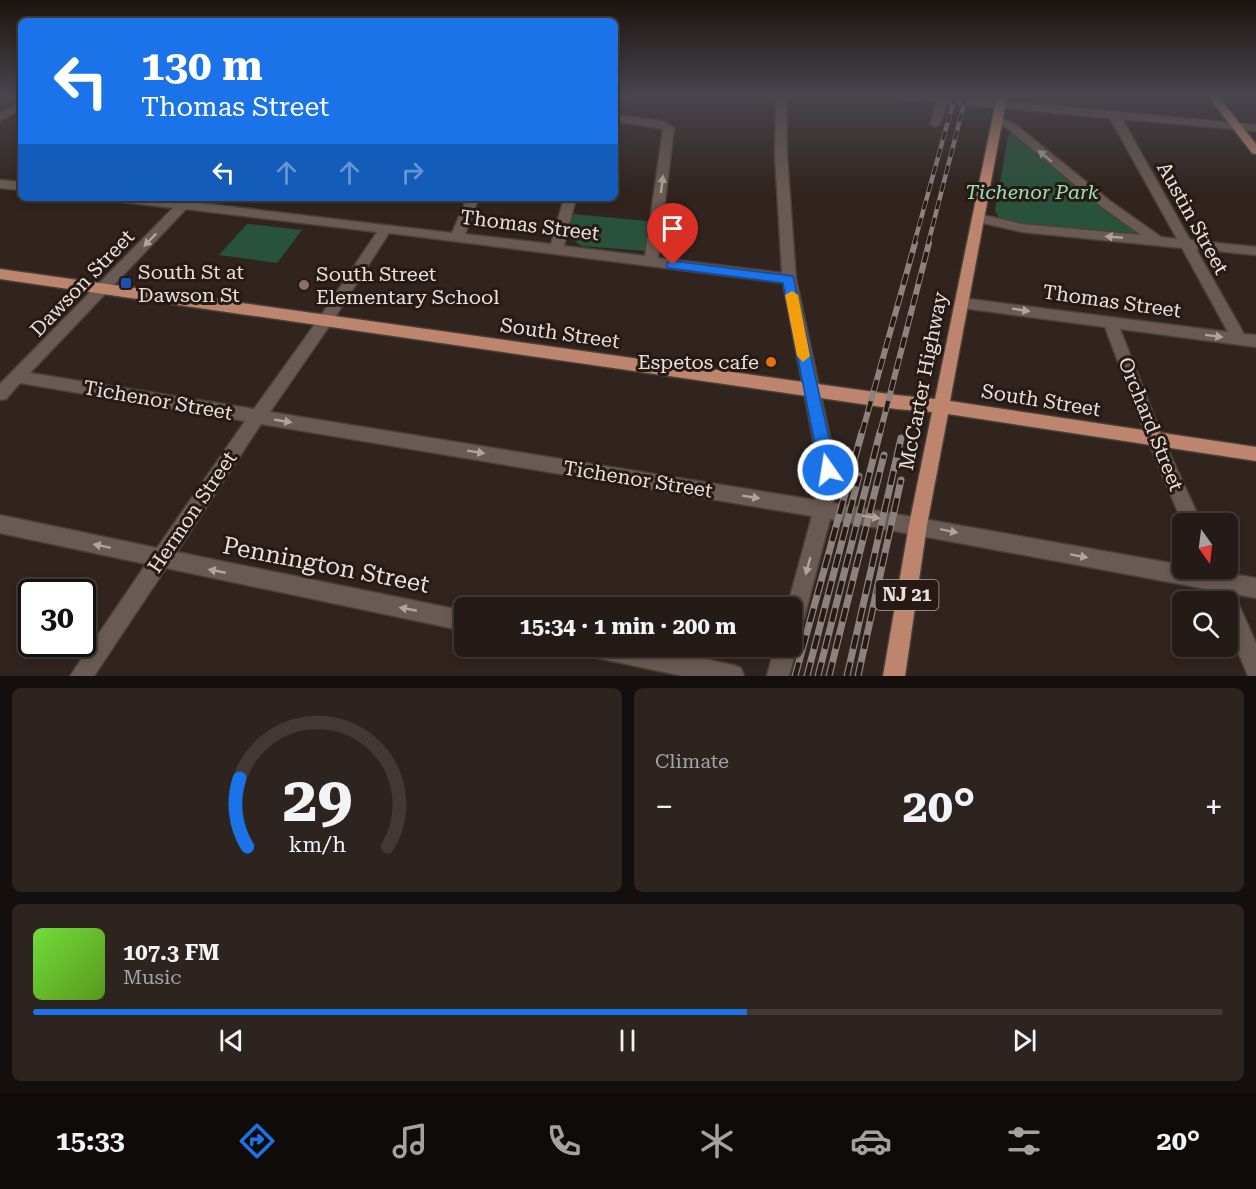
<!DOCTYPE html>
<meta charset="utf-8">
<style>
:root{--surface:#251b16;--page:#2d241f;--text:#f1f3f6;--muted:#a3a1a1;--line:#423935;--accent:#1a73e8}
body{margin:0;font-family:"Roboto Serif",serif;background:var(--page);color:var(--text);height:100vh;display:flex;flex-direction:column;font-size:22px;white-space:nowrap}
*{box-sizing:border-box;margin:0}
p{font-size:20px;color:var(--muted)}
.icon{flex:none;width:33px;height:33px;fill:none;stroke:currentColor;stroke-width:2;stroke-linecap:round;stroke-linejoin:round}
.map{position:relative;height:676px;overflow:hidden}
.panel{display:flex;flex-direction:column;gap:12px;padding:12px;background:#140f0c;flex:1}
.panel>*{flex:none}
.hud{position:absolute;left:18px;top:18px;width:600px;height:183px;border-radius:9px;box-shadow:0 3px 9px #0003,0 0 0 2px var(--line);background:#1a73e8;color:#fff;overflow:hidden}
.needle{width:39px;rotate:166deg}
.controls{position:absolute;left:1172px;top:513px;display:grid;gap:12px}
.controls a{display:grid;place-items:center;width:66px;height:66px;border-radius:9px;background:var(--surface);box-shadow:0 3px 9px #0003,0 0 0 2px var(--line);font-size:30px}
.speed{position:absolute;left:18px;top:579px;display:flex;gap:12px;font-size:30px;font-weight:700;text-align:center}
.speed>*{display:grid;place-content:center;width:78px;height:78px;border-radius:50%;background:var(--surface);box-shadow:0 3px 9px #0003,0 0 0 2px var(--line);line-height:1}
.speed .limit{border:3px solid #111;border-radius:9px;background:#fff;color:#111}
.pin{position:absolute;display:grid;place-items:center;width:51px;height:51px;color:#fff;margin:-62px -26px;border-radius:50% 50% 50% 0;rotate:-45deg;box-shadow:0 0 6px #0007}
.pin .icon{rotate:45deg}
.me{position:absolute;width:66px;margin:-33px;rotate:347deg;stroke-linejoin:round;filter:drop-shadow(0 0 4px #0008)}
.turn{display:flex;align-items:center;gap:21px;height:126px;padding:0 24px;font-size:27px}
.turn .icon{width:78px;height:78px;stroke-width:2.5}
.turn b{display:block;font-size:42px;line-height:51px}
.lanes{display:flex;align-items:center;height:57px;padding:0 24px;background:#0003;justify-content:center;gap:30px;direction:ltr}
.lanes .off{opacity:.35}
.big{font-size:45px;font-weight:700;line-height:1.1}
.panel .card{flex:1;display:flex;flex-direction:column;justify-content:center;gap:9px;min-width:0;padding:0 21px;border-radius:9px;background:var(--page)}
.panel .dial{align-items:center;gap:0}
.dial svg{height:156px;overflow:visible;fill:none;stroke:var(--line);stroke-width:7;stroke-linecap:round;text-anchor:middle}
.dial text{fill:var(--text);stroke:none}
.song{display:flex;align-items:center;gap:18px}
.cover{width:72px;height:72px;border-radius:9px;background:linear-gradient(135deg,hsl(100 70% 55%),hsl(90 70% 35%))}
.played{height:6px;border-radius:3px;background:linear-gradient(90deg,var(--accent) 60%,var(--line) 60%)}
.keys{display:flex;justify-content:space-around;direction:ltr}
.heat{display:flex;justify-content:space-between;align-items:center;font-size:33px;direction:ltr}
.panel .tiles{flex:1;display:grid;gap:12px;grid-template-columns:1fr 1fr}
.card:last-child{grid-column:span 2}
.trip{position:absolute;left:454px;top:597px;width:348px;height:60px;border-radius:9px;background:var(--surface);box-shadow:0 3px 9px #0003,0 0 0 2px var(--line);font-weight:700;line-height:60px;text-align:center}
.tabs{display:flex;height:96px;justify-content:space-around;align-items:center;background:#0f0b09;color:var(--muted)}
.tabs .icon{width:42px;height:42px}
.tabs .selected{color:var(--accent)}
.tabs b{font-size:27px;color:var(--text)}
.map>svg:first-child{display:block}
</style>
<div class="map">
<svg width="1256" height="676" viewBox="0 0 1256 676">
<rect width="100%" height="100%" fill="#31241e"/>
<g fill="#28523c">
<polygon points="1012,133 1096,202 1141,233 1140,236 1013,222 999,218 995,211 1008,136"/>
<polygon points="572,214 648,221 645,251 582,246 567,237"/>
<polygon points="247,224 249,224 302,230 277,263 219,255"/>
</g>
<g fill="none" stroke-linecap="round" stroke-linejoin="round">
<defs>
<g id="minor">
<path d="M776,96h10l1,59 9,124 41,191 -4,33 349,62v3h41l2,5 31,5v20l-22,-4 22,49v33h-8l-21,-51v-23h-10l-5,-12 -382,-71 -28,107 -3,7 -7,3v-28h-5l25,-92 -551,-92 -84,128 288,59v20l-299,-63 -72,108h-24l76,-112 -146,-31v-18l157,33 88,-127 -225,-38 -14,16 -6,1v-16l173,-176 -51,-6 -6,-4 64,3 3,-3h10l-1,4 260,31 15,-35h12l-14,36 86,10 13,-46h12l-12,48 81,10 18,-127 -48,-8v-6l47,6 12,7 -16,130 124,15 -7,-118zM186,209l191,23 -57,85 -66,92 -224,-36zM389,233l394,50 36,187 -4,30 -545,-88 60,-87z"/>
<polygon points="900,96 949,96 1256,125 1256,131 1122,119 1190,240 1256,247 1256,255 1196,249 1244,334 1256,335 1256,347 1120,329 1163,439 1202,524 1183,524 1147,439 1105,327 962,308 955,303 962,298 1228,332 1182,248 1022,232 974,221 972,218 978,214 1022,224 1141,235 1102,207 1008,129 994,122 994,118 1002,118 1016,125 1110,201 1161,237 1177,239 1110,118 947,103 940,124 935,127 930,124 937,102 905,99"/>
<polygon points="21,101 21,109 0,121 0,113"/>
<polygon points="0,180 21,182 21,190 0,188"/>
<polygon points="792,638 797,646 789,676 767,676 775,646 792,646"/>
<polygon points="583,646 645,646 733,665 741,668 744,676 683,676 593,657 586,653"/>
</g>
<g id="major">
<polygon points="997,96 1007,96 950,401 1256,447 1256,461 948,414 927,525 905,676 883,676 909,525 932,412 896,409 0,279 0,269 896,395 935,399"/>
<polygon points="1208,96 1218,96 1256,144 1256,154 1252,153"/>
</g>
</defs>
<use href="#minor" stroke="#4a403a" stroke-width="3"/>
<use href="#major" stroke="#4a403a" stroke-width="3"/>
<use href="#minor" fill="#695a53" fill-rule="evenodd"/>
<use href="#major" fill="#bd846e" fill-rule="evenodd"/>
<defs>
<g id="rail-far2">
<polyline points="914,244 955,96"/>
<polyline points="928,244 966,96"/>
</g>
<g id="rail-far1">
<polyline points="862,433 915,243"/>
<polyline points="880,433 929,243"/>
</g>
<g id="rail">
<polyline points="795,676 862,432"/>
<polyline points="807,676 859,476"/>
<polyline points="818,676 880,432"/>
<polyline points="829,676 884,455"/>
<polyline points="847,676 901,438"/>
<polyline points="858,676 901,480"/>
</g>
</defs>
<use href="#rail-far2" stroke="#8d827d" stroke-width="4.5"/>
<use href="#rail-far1" stroke="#8d827d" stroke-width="6"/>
<use href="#rail" stroke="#8d827d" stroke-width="7"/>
<use href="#rail-far2" stroke="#271a14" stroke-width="3" stroke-dasharray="9" stroke-linecap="butt"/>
<use href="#rail-far1" stroke="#271a14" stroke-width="4" stroke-dasharray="11" stroke-linecap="butt"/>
<use href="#rail" stroke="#271a14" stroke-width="4.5" stroke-dasharray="14" stroke-linecap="butt"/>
</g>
<defs><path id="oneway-solid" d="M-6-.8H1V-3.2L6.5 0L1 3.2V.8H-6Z" transform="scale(1.5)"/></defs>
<g fill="#afa49e">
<use href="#oneway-solid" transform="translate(1045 156) rotate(-141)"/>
<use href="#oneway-solid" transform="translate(662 184) rotate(-83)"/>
<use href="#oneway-solid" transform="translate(1114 237) rotate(-175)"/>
<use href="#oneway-solid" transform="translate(150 240) rotate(134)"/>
<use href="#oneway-solid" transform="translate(1021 310) rotate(9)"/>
<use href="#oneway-solid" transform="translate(1214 336) rotate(7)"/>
<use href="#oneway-solid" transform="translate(283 421) rotate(9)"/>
<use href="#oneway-solid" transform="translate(476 452) rotate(9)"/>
<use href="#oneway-solid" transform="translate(751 497) rotate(9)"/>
<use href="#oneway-solid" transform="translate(871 517) rotate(9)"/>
<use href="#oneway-solid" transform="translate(949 531) rotate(12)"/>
<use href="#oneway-solid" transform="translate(102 546) rotate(-168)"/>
<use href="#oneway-solid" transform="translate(1079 556) rotate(10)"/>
<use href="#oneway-solid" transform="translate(808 566) rotate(105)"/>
<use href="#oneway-solid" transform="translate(217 571) rotate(-169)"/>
<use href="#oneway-solid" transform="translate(408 609) rotate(-169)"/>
</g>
<linearGradient id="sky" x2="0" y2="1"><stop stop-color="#1b1410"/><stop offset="0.5" stop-color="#48454c"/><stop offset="1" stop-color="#48454c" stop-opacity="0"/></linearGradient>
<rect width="1256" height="191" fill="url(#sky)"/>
<polygon fill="#1a73e8" stroke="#114b97" stroke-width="1.5" points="673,261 793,276 836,470 834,475 828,477 823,475 820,470 783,283 668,268 666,265 668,262"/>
<polygon fill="#f59e0b" points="792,291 798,295 810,356 803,362 797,356 785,295"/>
<rect fill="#1a4fb4" stroke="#271a14" stroke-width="2" x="120" y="277" width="12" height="12" rx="3"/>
<circle fill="#8d6e63" stroke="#271a14" stroke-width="2" cx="304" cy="285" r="6"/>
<circle fill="#e8710a" stroke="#271a14" stroke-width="2" cx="771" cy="362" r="6"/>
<g text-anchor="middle" stroke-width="6" stroke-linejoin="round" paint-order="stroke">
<rect fill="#271a14" stroke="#afa5a0" stroke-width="1.5" x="875.5" y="580" width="63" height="30" rx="4.5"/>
<g font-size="18" font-weight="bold" fill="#e9e0dc">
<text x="907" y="601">NJ 21</text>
</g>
<g font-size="20" font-style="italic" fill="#97e1b6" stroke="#271a14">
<text x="1032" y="199">Tichenor Park</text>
</g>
<g font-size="20" fill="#e9e0dc" stroke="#271a14">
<text transform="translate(1193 218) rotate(61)" y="7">Austin Street</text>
<text transform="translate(530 225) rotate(7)" y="7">Thomas Street</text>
<text transform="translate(82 283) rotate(-46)" y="7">Dawson Street</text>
<text transform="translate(1112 301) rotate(8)" y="7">Thomas Street</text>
<text transform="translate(560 333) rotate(8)" y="7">South Street</text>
<text transform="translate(923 381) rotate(-79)" y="7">McCarter Highway</text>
<text transform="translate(158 400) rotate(10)" y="7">Tichenor Street</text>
<text transform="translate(1041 400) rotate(9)" y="7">South Street</text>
<text transform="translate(1151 424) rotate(68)" y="7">Orchard Street</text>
<text transform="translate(638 479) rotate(9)" y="7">Tichenor Street</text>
<text transform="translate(192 512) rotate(-56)" y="7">Hermon Street</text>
</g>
<g font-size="20" fill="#e9e0dc" stroke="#271a14" text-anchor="start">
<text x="138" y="279">South St at<tspan x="138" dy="23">Dawson St</tspan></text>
<text x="316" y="281">South Street<tspan x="316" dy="23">Elementary School</tspan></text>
<text x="759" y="369" text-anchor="end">Espetos cafe</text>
</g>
<g font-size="24" fill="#e9e0dc" stroke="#271a14">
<text transform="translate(326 565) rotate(11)" y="8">Pennington Street</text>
</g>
</g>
</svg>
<div class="controls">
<a><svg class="needle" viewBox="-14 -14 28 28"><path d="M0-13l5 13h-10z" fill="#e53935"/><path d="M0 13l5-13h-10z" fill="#a3a1a1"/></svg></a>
<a><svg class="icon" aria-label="search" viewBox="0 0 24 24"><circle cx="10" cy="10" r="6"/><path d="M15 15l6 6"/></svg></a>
</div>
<div class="speed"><div class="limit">30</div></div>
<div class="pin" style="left:673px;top:265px;background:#d93025"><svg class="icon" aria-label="arrive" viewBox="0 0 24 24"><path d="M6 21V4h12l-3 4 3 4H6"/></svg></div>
<svg class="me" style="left:828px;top:470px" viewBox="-20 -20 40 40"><circle r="17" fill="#1a73e8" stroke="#fff" stroke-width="3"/><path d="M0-11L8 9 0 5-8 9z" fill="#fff"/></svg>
<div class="trip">15:34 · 1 min · 200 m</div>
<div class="hud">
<div class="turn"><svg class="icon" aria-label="left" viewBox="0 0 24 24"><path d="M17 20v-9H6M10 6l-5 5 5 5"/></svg><div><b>130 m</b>Thomas Street</div></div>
<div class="lanes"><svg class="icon" aria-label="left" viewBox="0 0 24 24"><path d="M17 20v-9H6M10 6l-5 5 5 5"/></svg><svg class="icon off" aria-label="ahead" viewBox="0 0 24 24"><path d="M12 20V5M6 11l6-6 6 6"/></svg><svg class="icon off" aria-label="ahead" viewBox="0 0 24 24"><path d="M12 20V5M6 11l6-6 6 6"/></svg><svg class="icon off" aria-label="right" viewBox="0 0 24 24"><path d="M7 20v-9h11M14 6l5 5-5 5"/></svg></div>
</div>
</div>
<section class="panel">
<div class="tiles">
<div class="card dial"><svg viewBox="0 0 100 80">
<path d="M14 69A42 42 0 1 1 86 69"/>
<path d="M14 69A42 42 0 0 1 10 34" stroke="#1a73e8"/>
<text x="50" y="56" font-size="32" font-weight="700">29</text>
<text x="50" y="72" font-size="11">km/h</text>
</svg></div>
<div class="card"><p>Climate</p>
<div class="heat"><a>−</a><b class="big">20°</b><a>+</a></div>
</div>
<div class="card">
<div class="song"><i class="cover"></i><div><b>107.3 FM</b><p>Music</p></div></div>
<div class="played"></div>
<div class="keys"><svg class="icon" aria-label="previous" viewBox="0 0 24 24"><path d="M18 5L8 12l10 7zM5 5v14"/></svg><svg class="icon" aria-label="pause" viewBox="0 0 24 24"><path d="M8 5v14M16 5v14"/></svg><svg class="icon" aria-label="next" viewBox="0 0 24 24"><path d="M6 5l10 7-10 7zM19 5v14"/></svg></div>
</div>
</div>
</section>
<nav class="tabs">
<b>15:33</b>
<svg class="icon selected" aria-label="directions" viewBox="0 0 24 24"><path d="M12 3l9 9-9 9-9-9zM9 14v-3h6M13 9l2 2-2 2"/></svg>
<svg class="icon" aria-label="music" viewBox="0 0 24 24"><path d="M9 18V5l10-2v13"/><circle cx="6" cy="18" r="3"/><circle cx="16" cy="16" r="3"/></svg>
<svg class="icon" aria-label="phone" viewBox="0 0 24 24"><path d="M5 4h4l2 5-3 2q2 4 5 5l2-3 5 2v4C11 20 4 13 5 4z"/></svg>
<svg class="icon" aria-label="climate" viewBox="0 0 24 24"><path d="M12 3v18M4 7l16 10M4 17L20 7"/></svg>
<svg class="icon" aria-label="car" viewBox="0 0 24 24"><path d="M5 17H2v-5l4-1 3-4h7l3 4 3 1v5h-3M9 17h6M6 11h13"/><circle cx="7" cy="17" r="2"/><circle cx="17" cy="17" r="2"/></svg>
<svg class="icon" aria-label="filters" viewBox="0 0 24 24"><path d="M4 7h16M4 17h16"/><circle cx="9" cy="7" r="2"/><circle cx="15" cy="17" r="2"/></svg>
<b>20°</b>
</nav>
